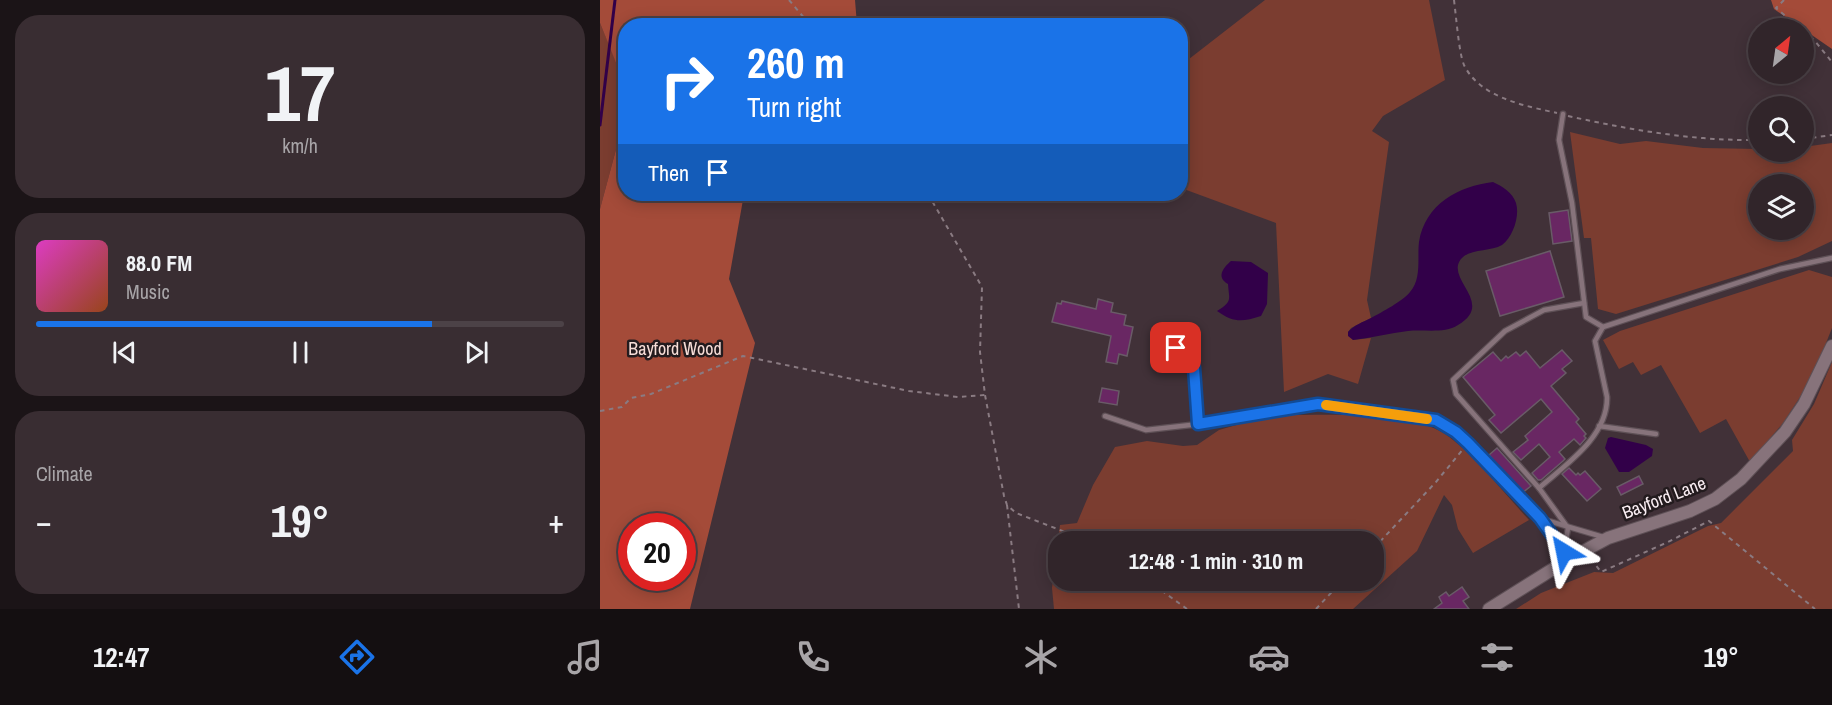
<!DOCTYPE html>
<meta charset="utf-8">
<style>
:root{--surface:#31252a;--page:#392d32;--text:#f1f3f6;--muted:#a8a5a8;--line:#4c4247;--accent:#1a73e8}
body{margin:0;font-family:"Archivo Narrow",sans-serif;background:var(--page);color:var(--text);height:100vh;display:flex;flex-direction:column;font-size:22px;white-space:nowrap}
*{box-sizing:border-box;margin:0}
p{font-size:20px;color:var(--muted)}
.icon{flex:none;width:33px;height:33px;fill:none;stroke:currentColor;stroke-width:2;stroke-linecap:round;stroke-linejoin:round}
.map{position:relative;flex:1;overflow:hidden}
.side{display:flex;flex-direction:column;gap:15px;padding:15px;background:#1b1417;width:600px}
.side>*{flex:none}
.top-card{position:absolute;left:18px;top:18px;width:570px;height:183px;border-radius:24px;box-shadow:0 3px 15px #0003,0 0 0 2px var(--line);background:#1a73e8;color:#fff;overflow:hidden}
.needle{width:39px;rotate:29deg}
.tools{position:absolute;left:1148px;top:18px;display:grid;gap:12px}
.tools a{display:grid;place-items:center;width:66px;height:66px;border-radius:50%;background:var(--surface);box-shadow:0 3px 15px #0003,0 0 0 2px var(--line);font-size:30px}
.speed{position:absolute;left:18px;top:513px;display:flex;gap:12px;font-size:30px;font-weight:700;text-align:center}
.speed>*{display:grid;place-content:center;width:78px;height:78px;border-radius:50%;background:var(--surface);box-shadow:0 3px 15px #0003,0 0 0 2px var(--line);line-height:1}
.speed .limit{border:9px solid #d22;background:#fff;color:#111}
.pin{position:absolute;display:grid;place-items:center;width:51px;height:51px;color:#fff;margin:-26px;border-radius:12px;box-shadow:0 3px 9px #0006}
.me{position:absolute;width:66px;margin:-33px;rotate:325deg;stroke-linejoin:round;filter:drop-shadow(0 0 4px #0008)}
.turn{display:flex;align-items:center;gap:21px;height:126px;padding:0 30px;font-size:27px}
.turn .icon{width:78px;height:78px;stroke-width:2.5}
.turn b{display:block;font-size:42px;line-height:51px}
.then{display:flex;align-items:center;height:57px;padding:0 30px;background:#0003;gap:12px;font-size:22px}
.big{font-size:45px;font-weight:700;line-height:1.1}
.side .card{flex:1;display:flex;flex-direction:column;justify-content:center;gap:9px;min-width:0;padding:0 21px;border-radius:24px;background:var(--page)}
.side .dial{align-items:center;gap:0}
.dial b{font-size:78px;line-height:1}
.song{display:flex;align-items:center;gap:18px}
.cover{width:72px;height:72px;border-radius:9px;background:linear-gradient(135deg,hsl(310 70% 55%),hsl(20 70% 35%))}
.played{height:6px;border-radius:3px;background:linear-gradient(90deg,var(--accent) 75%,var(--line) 75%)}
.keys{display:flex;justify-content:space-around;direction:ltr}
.heat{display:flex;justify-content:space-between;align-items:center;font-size:33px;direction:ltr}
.trip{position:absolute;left:448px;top:531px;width:336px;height:60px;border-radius:24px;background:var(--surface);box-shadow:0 3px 15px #0003,0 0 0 2px var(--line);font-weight:700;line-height:60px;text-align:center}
.tab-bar{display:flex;height:96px;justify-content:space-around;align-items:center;background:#140f11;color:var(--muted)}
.tab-bar .icon{width:42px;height:42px}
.tab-bar .on{color:var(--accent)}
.tab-bar b{font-size:27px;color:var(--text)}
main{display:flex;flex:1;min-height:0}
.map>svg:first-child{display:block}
</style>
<main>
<section class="side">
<div class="card dial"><b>17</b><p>km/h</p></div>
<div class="card">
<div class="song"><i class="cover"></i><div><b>88.0 FM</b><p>Music</p></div></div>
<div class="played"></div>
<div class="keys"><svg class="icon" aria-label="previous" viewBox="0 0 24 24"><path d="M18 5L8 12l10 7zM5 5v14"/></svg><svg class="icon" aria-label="pause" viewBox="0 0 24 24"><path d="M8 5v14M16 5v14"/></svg><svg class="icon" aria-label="next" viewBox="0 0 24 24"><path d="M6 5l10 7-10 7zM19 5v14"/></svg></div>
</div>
<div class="card"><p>Climate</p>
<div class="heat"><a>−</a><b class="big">19°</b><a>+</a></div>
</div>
</section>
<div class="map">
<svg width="1232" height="609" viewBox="0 0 1232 609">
<rect width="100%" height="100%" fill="#413138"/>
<g fill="#7b3d30" fill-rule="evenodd">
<polygon points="665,0 829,0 845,80 783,116 772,131 789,142 767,300 771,318 751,328 748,332 753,340 771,338 758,384 728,374 684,392 676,223 581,188 580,66"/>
<polygon points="0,23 26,85 25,116 0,209"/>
<path d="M970,132l50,12 26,-3 57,7 55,1v3h45v-5l29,-4v98l-34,16 -182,57 -18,-5 -7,-71h-7zM1203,184v46h-45v-46z"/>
<polygon points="1209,270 1232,277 1232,328 1224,348 1202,394 1183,423 1150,462 1126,419 1100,433 1061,365 1041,375 1033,362 1019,369 1003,340 1020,331"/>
<polygon points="1232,362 1232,609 916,609 941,593 994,572 1013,573 1108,526 1121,523 1193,451 1192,440 1214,404"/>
<path d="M671,415c47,1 136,-6 174,19 28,19 60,60 84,86l-56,33 -15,-24 -6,-24 -8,-10 -27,56 -64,58h-299l-2,-21 8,-63 17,-2 16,-38 22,-38 32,-6 36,5 14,-1 22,-15zM459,542h315v38h-315z"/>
</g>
<g fill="#a44b39" fill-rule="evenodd">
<polygon points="0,0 255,0 257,25 26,26 25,85 0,23"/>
<polygon points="1171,0 1232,0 1232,49 1174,9"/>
<path d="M25,116l1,78h118l-15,85 26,64 -65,266h-90v-400zM32,526h50v52h-50z"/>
</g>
<g fill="#320049">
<path d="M893,182c9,4 20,11 23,21 4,13 -3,34 -14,42 -13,8 -39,2 -44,20 -4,19 34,40 0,60 -14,9 -34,4 -50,6 -18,2 -36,7 -55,9l-5,-4v-4c6,-7 15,-10 23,-14 11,-6 32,-17 39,-26 12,-13 7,-35 9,-50 6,-38 40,-56 74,-60z"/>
<path d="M631,261l20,1 17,11 -1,31 -6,12c-19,6 -27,7 -44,-5 16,-10 12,-11 11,-27 -12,-7 -5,-16 3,-23z"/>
<polygon points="1011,437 1046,445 1053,449 1052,456 1029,472 1019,472 1005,448 1008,438"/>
</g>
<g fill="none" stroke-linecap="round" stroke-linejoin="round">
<polyline stroke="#320049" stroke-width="3" points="0,125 15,0"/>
</g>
<g fill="#692763" stroke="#695b67" stroke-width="1.5">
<polygon points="968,210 972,241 953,244 949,213"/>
<polygon points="950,251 964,297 900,316 886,271"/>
<polygon points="498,299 513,303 511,312 526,315 524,325 533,327 527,356 519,354 517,364 506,362 511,336 452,322 457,303 461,304 462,301 496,309"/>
<polygon points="962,350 972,361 962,369 966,373 951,386 979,419 976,422 986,434 984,436 986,438 980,445 974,439 959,452 965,459 963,461 941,480 938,480 932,473 950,457 939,444 921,460 913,452 928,440 925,436 952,412 941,399 901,433 889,420 895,415 863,377 893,352 901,361 906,356 908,358 916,352 920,356 926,351 940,368"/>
<polygon points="502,388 519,391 517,405 499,402"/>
<polygon points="897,448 931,486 922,493 898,468 899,467 889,455"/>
<polygon points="969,468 976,475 978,473 980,475 985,471 1001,489 987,501 962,474"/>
<polygon points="1039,476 1043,484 1021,495 1017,487"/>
<polygon points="862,587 869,597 863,601 869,609 834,609 842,603 839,597 846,592 849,596"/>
</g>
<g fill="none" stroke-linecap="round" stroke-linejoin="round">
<defs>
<g id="service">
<polyline points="963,114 959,140 972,203 986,317 1003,327 1180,269 1232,258"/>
<path d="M984,303l-40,7 -39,21 -52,49 3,14 83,94c26,-23 69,-51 68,-91l-12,-56 8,-14"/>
<path d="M564,345c15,4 24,9 30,23l4,56"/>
<polyline points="505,416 546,430 626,421 718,404 836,420 856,432 868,443 940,518 968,557"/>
<polyline points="999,426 1056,434"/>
<polyline points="939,488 968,528 964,552"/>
<polyline points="942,519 1003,537"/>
</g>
<polyline id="tertiary" points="889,609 969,559 1008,538 1090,511 1115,499 1141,479 1185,432 1204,404 1232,346"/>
</defs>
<use href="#service" stroke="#5e5056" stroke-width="7"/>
<use href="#tertiary" stroke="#5e5056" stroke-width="14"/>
<g stroke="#8a7b82" stroke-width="2" stroke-dasharray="4.5 4.5" stroke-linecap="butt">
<polyline points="189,0 211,26"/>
<path d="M854,0c2,15 5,54 10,65 16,33 62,41 93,48"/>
<polyline points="1184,0 1176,8 1200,28"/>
<polyline points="1203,31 1214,40 1232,62"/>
<path d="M968,116c63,14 126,25 190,24"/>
<polyline points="1203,139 1232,135"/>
<polyline points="328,194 382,287 380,352 385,395 404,496 407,505 416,513 491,542"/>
<polyline points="0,411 22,407 31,398 51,394 143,356 309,391 358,397 385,395"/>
<polyline points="407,505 419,609"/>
<polyline points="774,548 836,482 864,448"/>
<polyline points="991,559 1001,572 1068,542 1109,521 1215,609"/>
<polyline points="547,580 587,609"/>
<polyline points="716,609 743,580"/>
</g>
<use href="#service" stroke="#87737b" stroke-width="4.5"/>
<use href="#tertiary" stroke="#87737b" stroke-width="12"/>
</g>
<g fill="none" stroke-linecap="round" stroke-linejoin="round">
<defs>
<polyline id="route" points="576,348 591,360 594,368 598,424 718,404 836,420 856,432 868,443 940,518 964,552"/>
</defs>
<use href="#route" stroke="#114b97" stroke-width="15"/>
<use href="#route" stroke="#1a73e8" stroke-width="10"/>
<polyline stroke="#f59e0b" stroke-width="10" points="726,405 827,419"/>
</g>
<g text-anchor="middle" stroke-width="5" stroke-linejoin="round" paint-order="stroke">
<g font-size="18" fill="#f7ddd7" stroke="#231b1e">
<text x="75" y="355">Bayford Wood</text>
</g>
<g font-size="18" fill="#f9edf2" stroke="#231b1e">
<text transform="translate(1064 498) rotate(-21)" y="6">Bayford Lane</text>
</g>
</g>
</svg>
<div class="tools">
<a><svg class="needle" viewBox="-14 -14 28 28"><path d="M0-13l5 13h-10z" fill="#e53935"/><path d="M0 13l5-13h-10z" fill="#a8a5a8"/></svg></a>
<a><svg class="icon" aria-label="search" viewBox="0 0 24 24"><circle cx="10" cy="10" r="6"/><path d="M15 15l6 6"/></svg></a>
<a><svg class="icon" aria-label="layers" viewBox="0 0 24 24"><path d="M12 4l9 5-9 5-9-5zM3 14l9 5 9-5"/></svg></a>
</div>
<div class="speed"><div class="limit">20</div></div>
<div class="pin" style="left:576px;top:348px;background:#d93025"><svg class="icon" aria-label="arrive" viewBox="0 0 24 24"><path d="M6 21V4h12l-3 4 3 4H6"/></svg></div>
<svg class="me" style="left:964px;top:552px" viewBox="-20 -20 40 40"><path d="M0-17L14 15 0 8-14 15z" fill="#1a73e8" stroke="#fff" stroke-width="4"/></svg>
<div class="trip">12:48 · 1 min · 310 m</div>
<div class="top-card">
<div class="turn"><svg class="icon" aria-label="right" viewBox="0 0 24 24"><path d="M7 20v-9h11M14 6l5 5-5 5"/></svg><div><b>260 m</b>Turn right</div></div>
<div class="then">Then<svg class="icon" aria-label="arrive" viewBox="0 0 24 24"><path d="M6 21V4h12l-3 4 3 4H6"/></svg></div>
</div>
</div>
</main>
<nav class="tab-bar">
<b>12:47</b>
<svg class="icon on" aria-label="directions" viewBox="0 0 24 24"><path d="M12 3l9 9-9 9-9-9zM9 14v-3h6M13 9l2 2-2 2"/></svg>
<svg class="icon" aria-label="music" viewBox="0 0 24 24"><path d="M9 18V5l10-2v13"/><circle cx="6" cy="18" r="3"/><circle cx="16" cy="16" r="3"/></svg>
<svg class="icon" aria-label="phone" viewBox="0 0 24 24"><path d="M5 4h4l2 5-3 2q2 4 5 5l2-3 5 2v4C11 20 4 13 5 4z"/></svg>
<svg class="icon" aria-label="climate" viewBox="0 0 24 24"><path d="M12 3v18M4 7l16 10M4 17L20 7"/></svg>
<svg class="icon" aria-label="car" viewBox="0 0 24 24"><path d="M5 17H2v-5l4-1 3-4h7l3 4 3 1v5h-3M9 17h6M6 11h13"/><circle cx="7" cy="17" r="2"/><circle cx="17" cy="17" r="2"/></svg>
<svg class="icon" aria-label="filters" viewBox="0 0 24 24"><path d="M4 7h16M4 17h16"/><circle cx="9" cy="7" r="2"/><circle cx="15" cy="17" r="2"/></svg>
<b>19°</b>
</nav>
